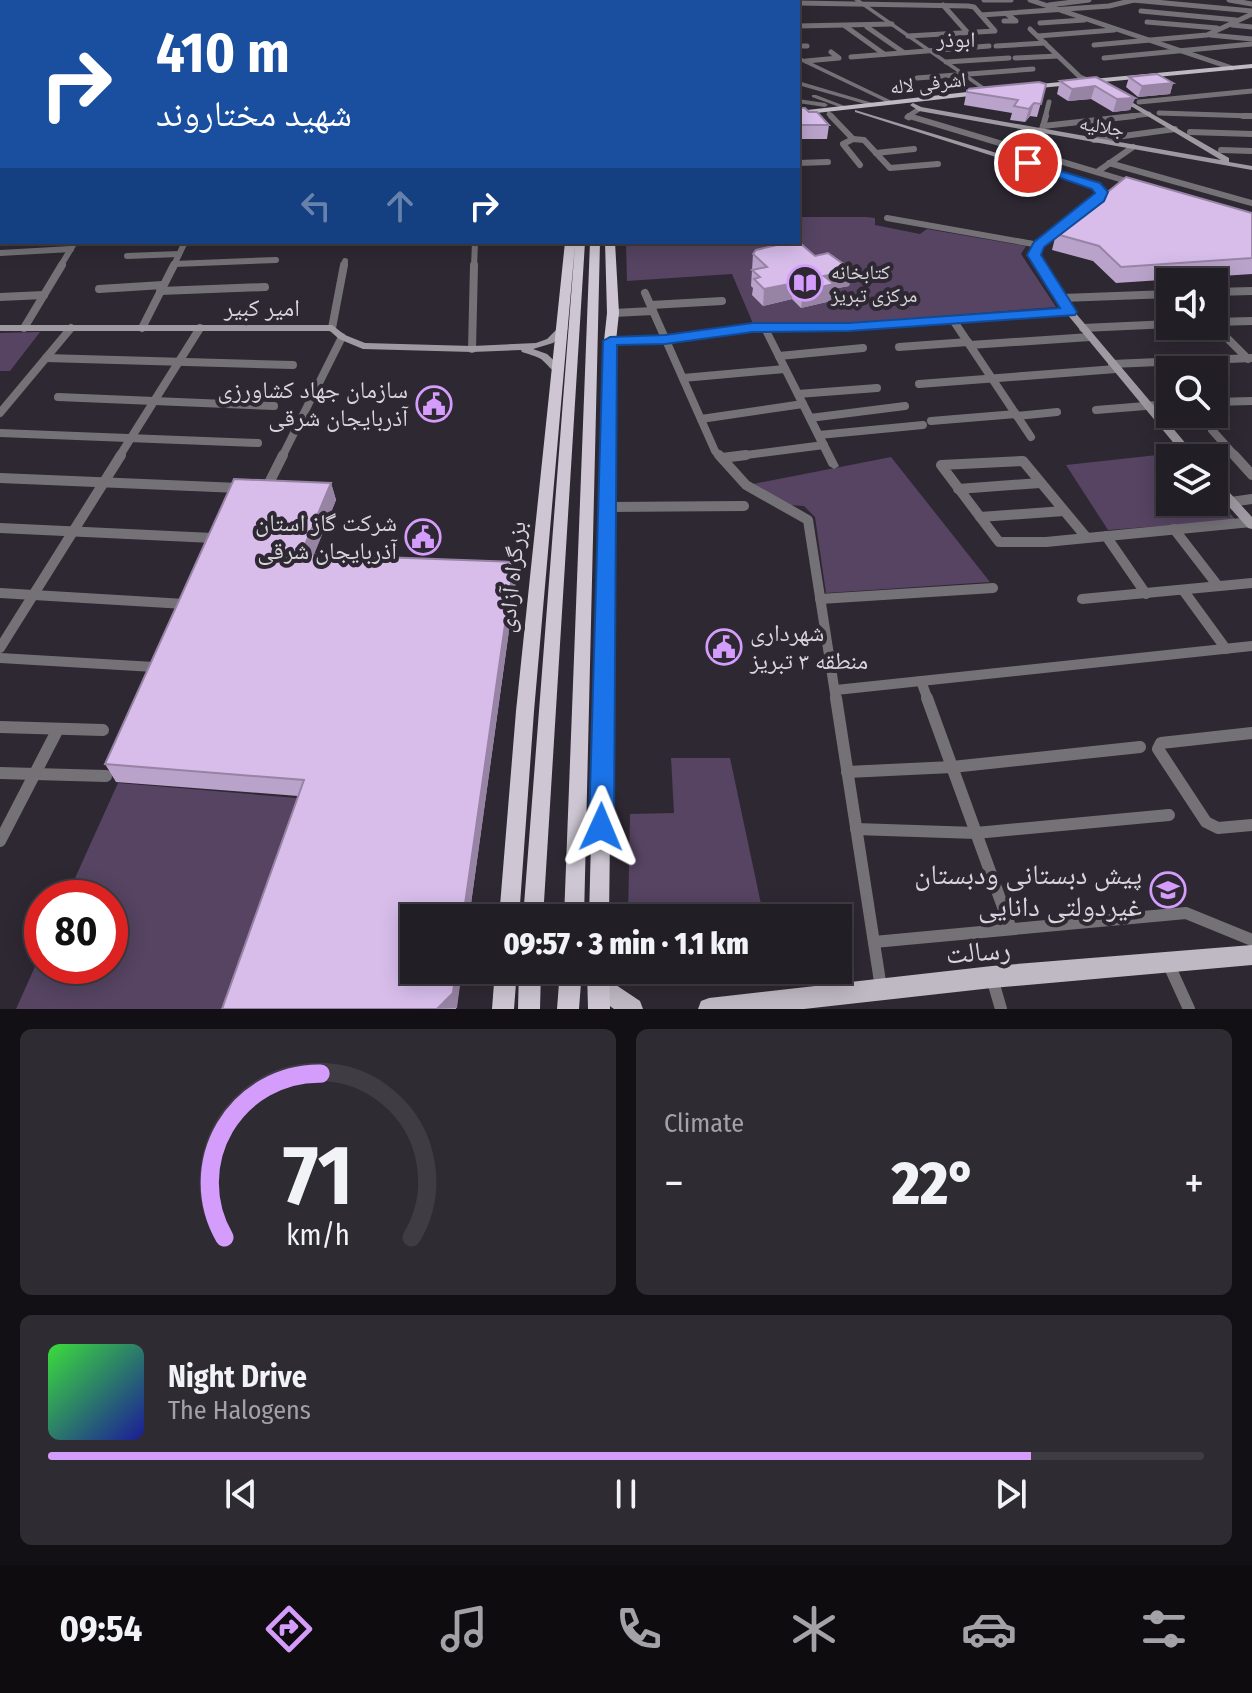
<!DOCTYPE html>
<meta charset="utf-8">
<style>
:root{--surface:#221e26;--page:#2e2b32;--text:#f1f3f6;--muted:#a2a2a7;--line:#3f3c43;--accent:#d49cfb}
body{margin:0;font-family:"Fira Sans Condensed","Noto Naskh Arabic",sans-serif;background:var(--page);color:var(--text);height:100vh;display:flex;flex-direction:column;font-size:30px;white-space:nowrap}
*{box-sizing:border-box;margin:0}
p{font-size:26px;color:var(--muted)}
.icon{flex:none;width:44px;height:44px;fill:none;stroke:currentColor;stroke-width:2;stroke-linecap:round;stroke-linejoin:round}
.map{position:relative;height:1009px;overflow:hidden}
.details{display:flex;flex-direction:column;gap:20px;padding:20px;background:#131015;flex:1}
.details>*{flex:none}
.banner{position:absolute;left:0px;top:0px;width:800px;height:244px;box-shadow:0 4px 20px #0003,0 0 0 2px var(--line);background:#1a4fa0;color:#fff;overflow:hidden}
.buttons{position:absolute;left:1156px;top:268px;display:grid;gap:16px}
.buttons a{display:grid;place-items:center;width:72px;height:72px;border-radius:0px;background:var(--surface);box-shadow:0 4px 20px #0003,0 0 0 2px var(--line);font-size:40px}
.speed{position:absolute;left:24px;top:880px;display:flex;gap:16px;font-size:40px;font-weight:700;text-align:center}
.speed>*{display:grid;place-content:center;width:104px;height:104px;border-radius:50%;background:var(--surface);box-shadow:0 4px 20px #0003,0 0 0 2px var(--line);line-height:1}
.speed .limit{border:12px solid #d22;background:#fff;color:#111}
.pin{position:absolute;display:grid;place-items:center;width:68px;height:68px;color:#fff;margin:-34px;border:4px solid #fff;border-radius:50%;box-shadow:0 2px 8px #0007}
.me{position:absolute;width:88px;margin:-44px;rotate:1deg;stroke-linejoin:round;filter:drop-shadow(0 0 6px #0008)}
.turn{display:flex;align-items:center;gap:28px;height:168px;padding:0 24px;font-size:36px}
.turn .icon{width:104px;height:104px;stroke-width:2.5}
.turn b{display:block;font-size:56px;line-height:68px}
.lanes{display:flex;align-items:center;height:76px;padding:0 24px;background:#0003;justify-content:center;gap:40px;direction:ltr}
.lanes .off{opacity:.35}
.big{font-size:60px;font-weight:800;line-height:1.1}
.details .widget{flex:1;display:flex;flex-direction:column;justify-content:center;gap:12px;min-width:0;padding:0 28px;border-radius:12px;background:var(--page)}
.details .dial{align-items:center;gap:0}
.dial svg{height:208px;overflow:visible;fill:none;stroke:var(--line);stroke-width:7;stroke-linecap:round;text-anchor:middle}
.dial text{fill:var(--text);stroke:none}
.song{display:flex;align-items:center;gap:24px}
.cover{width:96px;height:96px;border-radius:12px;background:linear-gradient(135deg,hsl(120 70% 55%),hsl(240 70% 35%))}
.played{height:8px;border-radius:4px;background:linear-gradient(90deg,var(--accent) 85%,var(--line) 85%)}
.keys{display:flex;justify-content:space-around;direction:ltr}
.heat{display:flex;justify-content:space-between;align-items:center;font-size:44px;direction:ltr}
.details .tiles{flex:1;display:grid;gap:20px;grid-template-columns:1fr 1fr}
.widget:last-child{grid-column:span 2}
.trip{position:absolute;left:400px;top:904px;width:452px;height:80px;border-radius:0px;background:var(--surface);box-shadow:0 4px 20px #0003,0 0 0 2px var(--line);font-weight:800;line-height:80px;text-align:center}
.menu{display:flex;height:128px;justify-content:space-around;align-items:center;background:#0e0c0f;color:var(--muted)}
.menu .icon{width:56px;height:56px}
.menu .active{color:var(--accent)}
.menu b{font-size:36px;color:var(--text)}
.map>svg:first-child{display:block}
</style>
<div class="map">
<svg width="1252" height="1009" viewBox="0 0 1252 1009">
<rect width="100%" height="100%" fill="#2e2832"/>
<g fill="#564462">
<polygon points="798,217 866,217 875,218 875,225 920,234 927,229 1026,246 1021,254 1056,307 851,323 754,326 732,274 627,281 626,242 798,242"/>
<polygon points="40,332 10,371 0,371 0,333"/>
<polygon points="1176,453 1181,458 1170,458 1170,502 1214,502 1214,496 1236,520 1108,530 1066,465"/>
<polygon points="891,457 990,582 826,593 815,517 804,506 772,504 753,484"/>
<polygon points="671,758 730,758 764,918 628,918 630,814 674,813"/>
<polygon points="118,783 308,799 234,1009 16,1009 42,951 42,966 110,966 110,898 66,898"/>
</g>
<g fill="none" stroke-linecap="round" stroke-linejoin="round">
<g stroke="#757277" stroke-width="5">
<polyline points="231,0 242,2"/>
<polyline points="984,0 1011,0"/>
<polyline points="1030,0 1232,68"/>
<polyline points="1133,0 1252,11"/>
<polyline points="1229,0 1252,4"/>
<polyline points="352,1 383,1"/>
<polyline points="692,1 698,2"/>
<polyline points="113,2 117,0"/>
<polyline points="130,2 134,0"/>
<polyline points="145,2 149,0"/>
<polyline points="175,2 178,0"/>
<polyline points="205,2 209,0"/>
<polyline points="278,2 281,0"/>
<polyline points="798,3 968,6 974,7 995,31 908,36"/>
<polyline points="943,5 967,32"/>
<polyline points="1049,5 1089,0"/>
<polyline points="1141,11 1236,20"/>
<polyline points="981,15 1109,6 1134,0"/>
<polyline points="1004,21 1016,21 1007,14"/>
<polyline points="1147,22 1217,28"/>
<polyline points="1040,23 1084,20"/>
<polyline points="1232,25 1252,27"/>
<polyline points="798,26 892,24"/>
<polyline points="845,26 884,54"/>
<polyline points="867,27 903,52"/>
<polyline points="1030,29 1080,77 1090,81"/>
<polyline points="1210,35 1252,39"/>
<polyline points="1038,36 1114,30"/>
<polyline points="1094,45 1207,35 1252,14"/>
<polyline points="798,46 807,46"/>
<polyline points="996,46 1045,43"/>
<polyline points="851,57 989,46"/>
<polyline points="1015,58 1058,56"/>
<polyline points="1104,58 1252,44"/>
<polyline points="806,61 839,58 831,52"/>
<polyline points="946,62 1009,58"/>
<polyline points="917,78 1033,69"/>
<polyline points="1139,102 1252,91"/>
<polyline points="1159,113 1252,116"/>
<polyline points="829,114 833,118"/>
<polyline points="909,118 907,117 919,109"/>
<polyline points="1045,118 1049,102"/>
<polyline points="1116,118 1149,114"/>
</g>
<g stroke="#757277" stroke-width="6">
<polyline points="831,116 853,139"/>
<polyline points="909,116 1133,183"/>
<polyline points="1243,116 1252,116"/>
<polyline points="1043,126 1046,116"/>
<polyline points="1041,132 1043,126 1134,116"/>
<polyline points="1190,132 1252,134"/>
<polyline points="853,139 864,140 890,168 938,164"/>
<polyline points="853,139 843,144 860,165"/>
<polyline points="1094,140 1175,129"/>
<polyline points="1221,150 1252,151"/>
<polyline points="876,153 914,149"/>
<polyline points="798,163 828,162"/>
<polyline points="1109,163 1252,203"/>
<polyline points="1097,172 1133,147"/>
<polyline points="887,218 1039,245"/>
<polyline points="0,253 71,249"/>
<polyline points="127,256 179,254"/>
<polyline points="174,264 276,260"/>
<polyline points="60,267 75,242"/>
<polyline points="173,267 185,242"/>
<polyline points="344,267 345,261"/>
<polyline points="474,267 475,242"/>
</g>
<g stroke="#757277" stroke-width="8">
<polyline points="99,289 163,285"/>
<polyline points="160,291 265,287"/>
<polyline points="1214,292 1252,291"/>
<polyline points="645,293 715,451 720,457"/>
<polyline points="0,297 44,295"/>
<polyline points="1062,298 1170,294"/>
<polyline points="651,305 722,301"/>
<polyline points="613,313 653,311"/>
<polyline points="953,320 1031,437"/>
<polyline points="1214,322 1252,321"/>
<polyline points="1214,325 1248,359"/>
<polyline points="24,328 62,265"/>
<polyline points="142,328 174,265"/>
<polyline points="332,328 344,265"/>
<polyline points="1083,328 1170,324"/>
<polyline points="610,341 665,339 753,327 765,329"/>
<polyline points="970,345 1090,337"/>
<polyline points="899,347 968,342"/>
<polyline points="472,349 474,265"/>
<polyline points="779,356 863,348"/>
<polyline points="46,358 293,365"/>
<polyline points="1112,364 1252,358"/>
<polyline points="683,378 785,369"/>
<polyline points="919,384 1116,369"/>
<polyline points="798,394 877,388"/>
<polyline points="58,397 274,406"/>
<polyline points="1214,402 1252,401"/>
<polyline points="1096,410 1170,404"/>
<polyline points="0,413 71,328"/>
<polyline points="1017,416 1057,412"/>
<polyline points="810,418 905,406"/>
<polyline points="701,419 803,404"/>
<polyline points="931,421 1016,414"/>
<polyline points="1212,430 1236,457"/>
<polyline points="0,433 258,443"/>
<polyline points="819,435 923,425"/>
<polyline points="119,457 200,328"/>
<polyline points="282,457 342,337"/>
<polyline points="730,457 824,445"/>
</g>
<g stroke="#757277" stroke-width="10">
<polyline points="719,455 746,485 808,520 836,700"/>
<polyline points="1234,455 1252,475"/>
<polyline points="722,458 746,455"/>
<polyline points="0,478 239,488"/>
<polyline points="958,489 1040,483"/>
<polyline points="265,491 283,455"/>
<polyline points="1231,502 1252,499"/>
<polyline points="608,507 744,506"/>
<polyline points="980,517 1064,511"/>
<polyline points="0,528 213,538"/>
<polyline points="1174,529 1218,586"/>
<polyline points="1106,536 1146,594"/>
<polyline points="1086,537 1023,461 941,465 999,542 1046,542 1252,522"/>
<polyline points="1183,590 1226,649"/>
<polyline points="0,593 185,604"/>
<polyline points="820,599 993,588"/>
<polyline points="1082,599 1252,583"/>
<polyline points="0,648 121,455"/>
<polyline points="0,658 154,667"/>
<polyline points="921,681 928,700"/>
<polyline points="836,690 1252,646"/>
</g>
<g stroke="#757277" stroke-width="12">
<polyline points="836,698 881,988"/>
<polyline points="927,698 1011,929"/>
<polyline points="0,727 103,730"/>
<polyline points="1252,733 1161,743 1158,749 1206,822 1218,828 1252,825"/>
<polyline points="847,772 952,767 1140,747"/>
<polyline points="0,773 106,776"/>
<polyline points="856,829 976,833 1169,815"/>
<polyline points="0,841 58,729"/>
<polyline points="874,942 1186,913 1252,940"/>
<polyline points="1168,963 1189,1009"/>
<polyline points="992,978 1001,1009"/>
</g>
<g fill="#757277" fill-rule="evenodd">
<polygon points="25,0 31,0 29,2 23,2"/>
<polygon points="81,0 87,0 85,2 79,2"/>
<polygon points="854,0 860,0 992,92 987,93"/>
<polygon points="2,20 2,24 0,25 0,21"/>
<polygon points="798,56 894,102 895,103 890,104 798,60"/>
<polygon points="2,71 2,76 0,77 0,72"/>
<polygon points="798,81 876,104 877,105 872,106 798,85"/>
<polygon points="812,95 816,95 850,108 845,109 812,97"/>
<polygon points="798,99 825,103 828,105 825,107 798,103"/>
<polygon points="1070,309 1073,310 1073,314 849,330 771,332 839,466 834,469 829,466 761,329 765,326 849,324"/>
</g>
<g fill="#9f9aa2" fill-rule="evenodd">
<polygon points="523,0 529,0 528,2 522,2"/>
<polygon points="539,0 606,0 603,2 542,2"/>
<polygon points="641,0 648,0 639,2"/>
<polygon points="1121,96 1229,158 1229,162 1252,166 1252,170 919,111 910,105 913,103 921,107 1221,160 1119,99 1118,98"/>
<polygon points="855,110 1099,184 1106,192 1102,200 1043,246 1038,255 1041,264 1073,310 1198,458 1186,458 1067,314 1033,264 1030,255 1036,243 1096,197 1098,192 1093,188 855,112"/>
<rect x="0" y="115" width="2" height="4"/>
<rect x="0" y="177" width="2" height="4"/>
<path d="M0,325h332l13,10 20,8 107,3 64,-3 11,-4 13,-13 3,-1 5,3 -15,15 -20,6 14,5 15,14 1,2 -1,2c-11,1 -13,-7 -21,-13 -5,-3 -13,-5 -19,-7l-1,-2 -49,2 -109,-3 -24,-10 -9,-8h-330z"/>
<polygon points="1214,479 1218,480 1252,517 1252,529 1248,528 1214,490"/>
</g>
<g fill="#bfb9c4" fill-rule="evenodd">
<polygon points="1252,64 1252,68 1029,89 1025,87 1029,85"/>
<polygon points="985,90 988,90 988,94 798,115 798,111"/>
<polygon points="1252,945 1252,965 992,988 804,1009 698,1009 701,1001 709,998 992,966"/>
<polygon points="598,973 640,1001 643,1009 614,1009 590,992 587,984 590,976"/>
</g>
<g fill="#cec7d3" fill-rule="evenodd">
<polygon points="565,242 585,242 543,918 523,918 575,245 534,711 519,918 499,918 516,711"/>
<polygon points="590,242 600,242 584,918 564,918"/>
<polygon points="605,242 615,242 619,313 616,341 609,918 589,918 604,341 607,313"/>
<polygon points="495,970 517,970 514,1009 492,1009"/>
<polygon points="519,970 541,970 540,1009 518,1009"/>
<polygon points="560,970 582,970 579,1009 557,1009"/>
<polygon points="587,970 609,970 610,1009 588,1009"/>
</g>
</g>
<g fill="#baa3ca">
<polygon points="1096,77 1135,98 1130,110 1113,112 1091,99 1068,101 1057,94 1060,81"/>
<polygon points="1129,77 1173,83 1170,94 1138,97 1126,87"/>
<polygon points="1046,84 1037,117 1030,116 1025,122 1010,120 1012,113 964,105 967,89"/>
<polygon points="798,108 809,112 829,125 827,139 798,139"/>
<polygon points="1252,213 1252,274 1116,283 1093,261 1052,250 1056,234"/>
<polygon points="753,254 815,256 852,270 849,286 833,289 831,301 801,308 792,299 763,306 752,295 753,288 751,286"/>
<polygon points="234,479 331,483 336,500 314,554 514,562 516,580 469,918 414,918 414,970 462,970 456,1009 222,1009 298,796 116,782 105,764"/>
</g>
<g fill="#9784a4">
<polygon points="1173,83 1170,94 1138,97 1142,86"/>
<polygon points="1095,86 1091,99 1068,101 1072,89"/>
<polygon points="1135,98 1130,110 1113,112 1117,99"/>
<polygon points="1034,103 1030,116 1025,122 1029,109"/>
<polygon points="852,270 849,286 833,289 831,301 801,308 803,291 824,276"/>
<polygon points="794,283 792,299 763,306 764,289"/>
<polygon points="331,483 336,500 307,572 301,554"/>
<polygon points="514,562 516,580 469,918 463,918"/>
<polygon points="456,970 462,970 457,1008 437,1009"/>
</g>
<g fill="#d8bdeb" stroke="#9784a4" stroke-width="2">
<polygon points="1157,74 1173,83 1142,86 1129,77"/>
<polygon points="1096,77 1135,98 1117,99 1095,86 1072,89 1060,81"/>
<polygon points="1039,82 1046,84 1041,104 1034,103 1029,109 1014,106 1018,100 967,92 967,89"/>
<polygon points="798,108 805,108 809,112 817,112 829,125 798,125"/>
<polygon points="1126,177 1252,213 1252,258 1121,267 1099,246 1056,234"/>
<polygon points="790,242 801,244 815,256 828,253 852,270 824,276 834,284 803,291 794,283 764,289 754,279 760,277 752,270 767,267 753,254 756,250"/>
<polygon points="234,479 331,483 301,554 514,562 463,918 414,918 414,970 456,970 453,993 437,1009 222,1009 304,780 105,764"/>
</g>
<polygon fill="#1a73e8" stroke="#114b97" stroke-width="2" points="1024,160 1100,183 1108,192 1104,201 1044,247 1041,255 1077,312 1075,315 849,331 753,332 665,344 617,345 614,827 610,835 601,838 593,835 589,827 603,341 610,337 665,335 753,323 849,323 1060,308 1027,255 1034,242 1095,193 1092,189 1024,165"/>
<defs>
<symbol id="library-ring" viewBox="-11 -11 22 22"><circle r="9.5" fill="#2e2832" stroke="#d49cfb" stroke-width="1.5"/><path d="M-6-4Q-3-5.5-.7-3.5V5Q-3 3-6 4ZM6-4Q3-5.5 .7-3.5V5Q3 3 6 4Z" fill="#d49cfb"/></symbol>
<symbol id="civic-ring" viewBox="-11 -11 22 22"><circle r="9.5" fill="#2e2832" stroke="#d49cfb" stroke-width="1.5"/><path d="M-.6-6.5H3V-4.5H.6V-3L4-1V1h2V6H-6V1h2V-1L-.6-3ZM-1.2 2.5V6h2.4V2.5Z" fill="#d49cfb"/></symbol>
<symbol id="school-ring" viewBox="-11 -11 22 22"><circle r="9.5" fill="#2e2832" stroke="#d49cfb" stroke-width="1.5"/><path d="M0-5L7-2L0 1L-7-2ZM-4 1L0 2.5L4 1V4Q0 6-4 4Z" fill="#d49cfb"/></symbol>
</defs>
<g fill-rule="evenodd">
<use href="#library-ring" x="785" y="263" width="40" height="40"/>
<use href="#civic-ring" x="414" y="384" width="40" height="40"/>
<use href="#civic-ring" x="403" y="517" width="40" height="40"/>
<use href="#civic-ring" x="704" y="627" width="40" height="40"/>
<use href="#school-ring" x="1148" y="870" width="40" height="40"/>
</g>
<g text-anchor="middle" stroke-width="8" stroke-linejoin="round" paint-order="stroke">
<g font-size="20" fill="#d9d5dc" stroke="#2e2832">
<text transform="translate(928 83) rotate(-6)" y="7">اشرفی لاله</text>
<text transform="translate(1102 126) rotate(9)" y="7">جلالیه</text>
</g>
<g font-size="20" fill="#d9d5dc" stroke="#2e2832" text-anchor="start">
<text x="831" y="279">کتابخانه<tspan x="831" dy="23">مرکزى تبریز</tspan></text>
</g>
<g font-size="22" fill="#d9d5dc" stroke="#2e2832">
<text x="956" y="47">ابوذر</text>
</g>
<g font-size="24" fill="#d9d5dc" stroke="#2e2832">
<text x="262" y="316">امیر کبیر</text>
<text transform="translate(512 577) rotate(-84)" y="8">بزرگراه آزادی</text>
</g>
<g font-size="24" fill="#d9d5dc" stroke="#2e2832" text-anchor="end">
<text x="408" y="398">سازمان جهاد کشاورزی<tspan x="408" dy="28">آذربایجان شرقی</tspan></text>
<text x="397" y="531">شرکت گاز استان<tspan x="397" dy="28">آذربایجان شرقی</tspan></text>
<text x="750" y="641" text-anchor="start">شهرداری<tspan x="750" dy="28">منطقه ۳ تبریز</tspan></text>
</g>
<g font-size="28" fill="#d9d5dc" stroke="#2e2832" text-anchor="end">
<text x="1142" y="884">پیش دبستانی ودبستان<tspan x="1142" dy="32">غیردولتی دانایی</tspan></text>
</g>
<g font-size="28" fill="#d9d5dc" stroke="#2e2832">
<text transform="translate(978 951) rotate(-5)" y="10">رسالت</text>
</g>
</g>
</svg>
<div class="buttons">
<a><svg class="icon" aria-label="sound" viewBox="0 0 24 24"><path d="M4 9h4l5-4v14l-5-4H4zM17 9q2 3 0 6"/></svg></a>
<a><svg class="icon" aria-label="search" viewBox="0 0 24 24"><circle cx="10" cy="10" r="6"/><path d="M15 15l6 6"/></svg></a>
<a><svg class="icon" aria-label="layers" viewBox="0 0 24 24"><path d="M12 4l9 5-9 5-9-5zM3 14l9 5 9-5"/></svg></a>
</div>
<div class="speed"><div class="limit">80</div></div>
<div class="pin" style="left:1028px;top:163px;background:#d93025"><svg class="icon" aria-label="arrive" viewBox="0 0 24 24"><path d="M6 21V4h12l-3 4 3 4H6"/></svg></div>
<svg class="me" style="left:601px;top:827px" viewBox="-20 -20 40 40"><path d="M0-17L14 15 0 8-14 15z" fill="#1a73e8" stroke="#fff" stroke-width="4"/></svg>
<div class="trip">09:57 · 3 min · 1.1 km</div>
<div class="banner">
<div class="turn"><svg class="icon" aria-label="right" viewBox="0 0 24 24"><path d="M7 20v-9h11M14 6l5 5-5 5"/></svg><div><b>410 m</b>شهید مختاروند</div></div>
<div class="lanes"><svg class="icon off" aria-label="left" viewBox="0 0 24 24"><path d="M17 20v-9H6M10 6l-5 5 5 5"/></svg><svg class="icon off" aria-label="ahead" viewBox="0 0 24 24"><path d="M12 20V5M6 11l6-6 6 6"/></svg><svg class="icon" aria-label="right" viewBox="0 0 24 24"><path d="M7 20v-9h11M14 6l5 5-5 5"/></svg></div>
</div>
</div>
<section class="details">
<div class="tiles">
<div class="widget dial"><svg viewBox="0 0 100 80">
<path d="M14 69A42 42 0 1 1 86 69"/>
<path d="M14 69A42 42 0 0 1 51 6" stroke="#d49cfb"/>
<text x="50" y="56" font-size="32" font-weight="700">71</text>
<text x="50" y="72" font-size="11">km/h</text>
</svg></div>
<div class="widget"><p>Climate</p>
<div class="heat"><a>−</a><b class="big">22°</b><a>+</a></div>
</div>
<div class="widget">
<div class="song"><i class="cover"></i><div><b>Night Drive</b><p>The Halogens</p></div></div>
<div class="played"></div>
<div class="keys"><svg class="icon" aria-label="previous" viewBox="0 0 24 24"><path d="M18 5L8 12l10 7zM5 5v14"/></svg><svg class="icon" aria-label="pause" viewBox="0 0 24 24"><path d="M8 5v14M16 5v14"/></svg><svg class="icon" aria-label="next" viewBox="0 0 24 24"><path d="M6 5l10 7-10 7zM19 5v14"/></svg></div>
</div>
</div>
</section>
<nav class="menu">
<b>09:54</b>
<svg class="icon active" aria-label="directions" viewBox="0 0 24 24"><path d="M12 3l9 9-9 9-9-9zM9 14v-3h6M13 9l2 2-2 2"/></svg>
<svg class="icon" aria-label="music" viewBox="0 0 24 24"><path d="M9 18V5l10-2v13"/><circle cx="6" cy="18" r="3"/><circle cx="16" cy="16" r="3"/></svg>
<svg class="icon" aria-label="phone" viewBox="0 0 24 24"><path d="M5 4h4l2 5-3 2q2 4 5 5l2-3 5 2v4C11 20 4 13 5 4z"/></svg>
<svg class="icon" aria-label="climate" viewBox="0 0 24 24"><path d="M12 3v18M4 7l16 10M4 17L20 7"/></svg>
<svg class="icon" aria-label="car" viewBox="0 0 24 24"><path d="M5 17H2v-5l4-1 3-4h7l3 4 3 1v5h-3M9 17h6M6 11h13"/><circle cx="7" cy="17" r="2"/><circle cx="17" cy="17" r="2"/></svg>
<svg class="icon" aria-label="filters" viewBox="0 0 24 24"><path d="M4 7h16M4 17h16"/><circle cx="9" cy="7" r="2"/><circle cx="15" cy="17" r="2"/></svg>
</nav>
